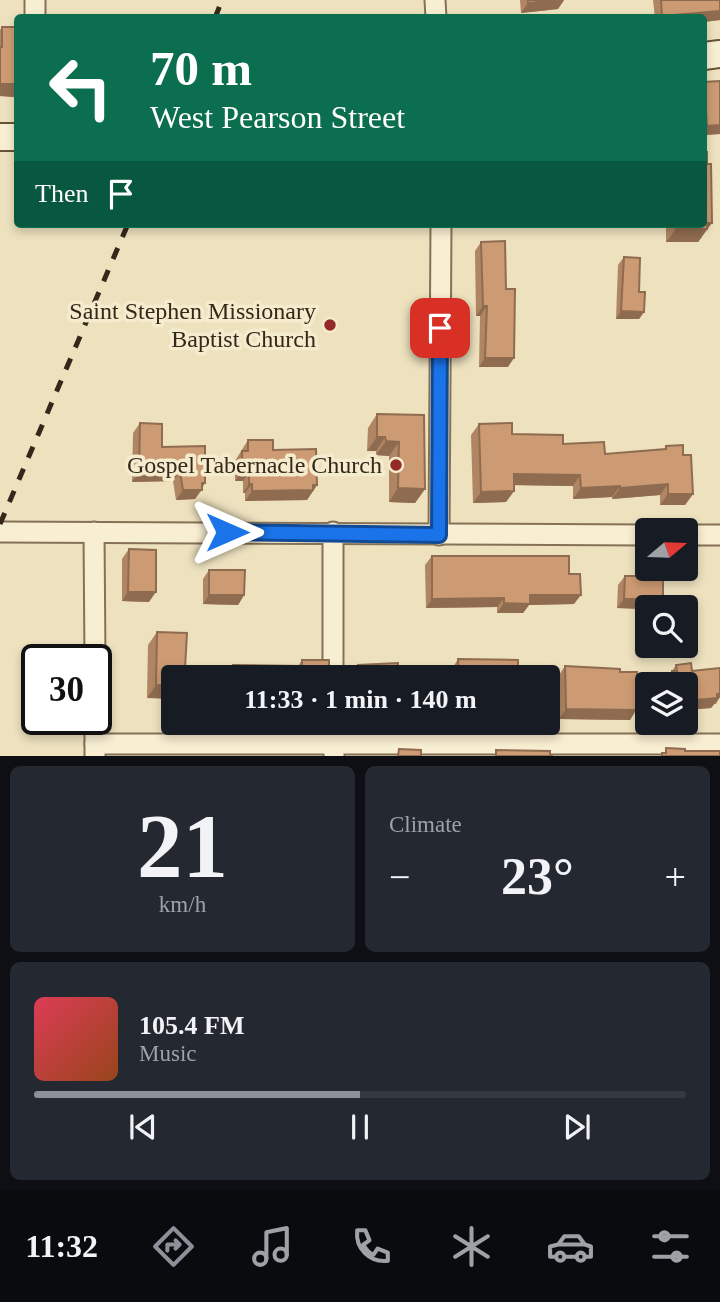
<!DOCTYPE html>
<meta charset="utf-8">
<style>
:root{--surface:#171b24;--page:#242831;--text:#f1f3f6;--muted:#9ea1a6;--line:#363941;--accent:#8c9099}
body{margin:0;font-family:Georgia,serif;background:var(--page);color:var(--text);height:100vh;display:flex;flex-direction:column;font-size:26px;white-space:nowrap}
*{box-sizing:border-box;margin:0}
p{font-size:23px;color:var(--muted)}
.icon{flex:none;width:38px;height:38px;fill:none;stroke:currentColor;stroke-width:2;stroke-linecap:round;stroke-linejoin:round}
.map{position:relative;height:756px;overflow:hidden}
.drawer{display:flex;flex-direction:column;gap:10px;padding:10px;background:#0d0f14;flex:1}
.drawer>*{flex:none}
.hud{position:absolute;left:14px;top:14px;width:693px;height:214px;border-radius:7px;box-shadow:0 4px 10px #0003;background:#0b6e4f;color:#fff;overflow:hidden}
.needle{width:46px;rotate:71deg}
.buttons{position:absolute;left:635px;top:518px;display:grid;gap:14px}
.buttons a{display:grid;place-items:center;width:63px;height:63px;border-radius:7px;background:var(--surface);box-shadow:0 4px 10px #0003;font-size:35px}
.speed{position:absolute;left:21px;top:644px;display:flex;gap:14px;font-size:35px;font-weight:700;text-align:center}
.speed>*{display:grid;place-content:center;width:91px;height:91px;border-radius:50%;background:var(--surface);box-shadow:0 4px 10px #0003;line-height:1}
.speed .limit{border:4px solid #111;border-radius:10px;background:#fff;color:#111}
.pin{position:absolute;display:grid;place-items:center;width:60px;height:60px;color:#fff;margin:-30px;border-radius:14px;box-shadow:0 4px 10px #0006}
.me{position:absolute;width:77px;margin:-38px;rotate:90deg;stroke-linejoin:round;filter:drop-shadow(0 0 5px #0008)}
.turn{display:flex;align-items:center;gap:24px;height:147px;padding:0 21px;font-size:32px}
.turn .icon{width:91px;height:91px;stroke-width:2.5}
.turn b{display:block;font-size:49px;line-height:60px}
.then{display:flex;align-items:center;height:66px;padding:0 21px;background:#0003;gap:14px;font-size:26px}
.big{font-size:52px;font-weight:800;line-height:1.1}
.drawer .tile{flex:1;display:flex;flex-direction:column;justify-content:center;gap:10px;min-width:0;padding:0 24px;border-radius:10px;background:var(--page)}
.drawer .dial{align-items:center;gap:0}
.dial b{font-size:91px;line-height:1}
.song{display:flex;align-items:center;gap:21px}
.cover{width:84px;height:84px;border-radius:10px;background:linear-gradient(135deg,hsl(350 70% 55%),hsl(20 70% 35%))}
.played{height:7px;border-radius:4px;background:linear-gradient(90deg,var(--accent) 50%,var(--line) 50%)}
.keys{display:flex;justify-content:space-around;direction:ltr}
.heat{display:flex;justify-content:space-between;align-items:center;font-size:38px;direction:ltr}
.drawer .tiles{flex:1;display:grid;gap:10px;grid-template-columns:1fr 1fr}
.tile:last-child{grid-column:span 2}
.trip{position:absolute;left:161px;top:665px;width:399px;height:70px;border-radius:7px;background:var(--surface);box-shadow:0 4px 10px #0003;font-weight:800;line-height:70px;text-align:center}
.dock{display:flex;height:112px;justify-content:space-around;align-items:center;background:#090b0e;color:var(--muted)}
.dock .icon{width:49px;height:49px}
.dock .selected{color:var(--accent)}
.dock b{font-size:32px;color:var(--text)}
.map>svg:first-child{display:block}
</style>
<div class="map">
<svg width="720" height="756" viewBox="0 0 720 756">
<rect width="100%" height="100%" fill="#ede1be"/>
<g fill="none" stroke-linecap="round" stroke-linejoin="round">
<defs>
<g id="street">
<polyline points="35,0 35,18"/>
<polyline points="435,0 436,18"/>
<polyline points="0,532 648,535"/>
<polyline points="94,532 95,660"/>
<polyline points="333,532 333,677"/>
<polyline points="439,535 441,224"/>
<polyline points="686,535 720,535"/>
<polyline points="334,723 334,755"/>
<polyline points="95,744 720,744"/>
<polyline points="95,755 95,719"/>
</g>
<g id="secondary">
<polyline points="704,56 720,54"/>
<polyline points="0,137 18,137"/>
</g>
</defs>
<use href="#street" stroke="#857157" stroke-width="23"/>
<use href="#secondary" stroke="#67523a" stroke-width="30"/>
<use href="#street" stroke="#f8eed1" stroke-width="19"/>
<use href="#secondary" stroke="#f8eed1" stroke-width="26"/>
<g stroke="#34281b" stroke-width="5" stroke-dasharray="12 12" stroke-linecap="butt">
<polyline points="215,18 222,0"/>
<polyline points="0,524 128,224"/>
</g>
</g>
<g fill="#af8563">
<polygon points="520,0 564,0 558,9 521,13"/>
<polygon points="653,0 720,0 720,20 704,22 704,18 655,18"/>
<polygon points="2,27 18,27 18,94 15,97 0,96 0,30"/>
<polygon points="720,81 720,134 704,135 704,82"/>
<polygon points="666,224 704,224 702,237 698,242 666,242"/>
<polygon points="481,242 508,367 479,367 480,316 476,316 475,251"/>
<polygon points="624,257 639,292 644,312 639,319 616,319 618,265"/>
<polygon points="377,414 424,415 425,489 415,503 389,502 389,456 376,455 376,451 367,451 368,428"/>
<polygon points="140,423 202,488 202,490 195,499 176,500 173,481 132,482 133,433"/>
<polygon points="479,424 512,434 605,454 664,449 666,446 683,455 693,494 685,505 660,505 660,495 612,499 612,497 573,499 573,486 514,485 514,491 506,502 473,503 471,435"/>
<polygon points="248,440 273,450 317,485 307,500 245,501 245,493 243,493 243,481 235,481 235,461"/>
<polygon points="129,549 149,602 122,601 122,559"/>
<polygon points="432,556 569,574 574,604 529,605 523,613 497,613 497,607 426,608 425,565"/>
<polygon points="645,568 656,605 646,605 644,609 617,608 618,585 625,576 639,576"/>
<polygon points="209,570 244,595 238,605 203,604 203,579"/>
<polygon points="157,632 185,669 230,669 233,665 298,666 302,660 329,677 173,677 147,698 148,645"/>
<polygon points="458,659 518,677 452,677 452,669"/>
<polygon points="358,665 398,667 416,677 349,677 355,667"/>
<polygon points="676,665 692,671 720,668 720,697 716,704 714,704 711,708 686,710 686,684 665,684 665,681"/>
<polygon points="565,666 620,672 636,710 630,720 559,719 559,675"/>
</g>
<g fill="#8f6c50">
<polygon points="557,0 564,0 558,9 521,13 528,3"/>
<polygon points="720,11 720,20 704,22 704,18 661,18 662,16"/>
<polygon points="0,84 18,84 18,94 15,97 0,96"/>
<polygon points="720,125 720,134 704,135 704,130 707,126"/>
<polygon points="707,223 712,223 698,242 666,242 676,229"/>
<polygon points="483,306 487,306 480,316 476,316"/>
<polygon points="621,311 644,312 639,319 616,319"/>
<polygon points="485,358 514,358 508,367 479,367"/>
<polygon points="377,437 385,437 376,451 367,451"/>
<polygon points="386,441 399,442 389,456 376,455"/>
<polygon points="242,471 249,472 243,481 235,481"/>
<polygon points="139,472 180,472 173,481 132,482"/>
<polygon points="514,474 580,475 573,486 506,485"/>
<polygon points="202,483 205,483 195,499 176,500 183,490"/>
<polygon points="249,484 252,484 245,493 243,493"/>
<polygon points="668,484 660,495 612,499 620,488"/>
<polygon points="313,485 317,485 307,500 245,501 252,491"/>
<polygon points="620,486 612,497 573,499 581,488"/>
<polygon points="398,488 425,489 415,503 389,502"/>
<polygon points="514,491 506,502 473,503 481,492"/>
<polygon points="668,494 693,494 685,505 660,505"/>
<polygon points="128,592 156,592 149,602 122,601"/>
<polygon points="209,595 244,595 238,605 203,604"/>
<polygon points="530,595 581,595 574,604 529,605 523,613 497,613 504,603"/>
<polygon points="650,596 663,596 656,605 646,605 644,609 617,608 624,599"/>
<polygon points="504,598 497,607 426,608 432,599"/>
<polygon points="156,685 173,686 173,699 147,698"/>
<polygon points="717,694 720,694 720,697 711,708 686,710 686,701"/>
<polygon points="566,709 636,710 630,720 559,719"/>
</g>
<g fill="#cc9b73" stroke="#8f6c50" stroke-width="2">
<polygon points="528,0 557,0 528,3"/>
<polygon points="661,0 720,0 720,11 662,16"/>
<polygon points="2,27 18,27 18,84 0,84 0,47 2,47"/>
<polygon points="720,81 720,125 707,126 704,82"/>
<polygon points="704,152 707,152 707,164 711,164 712,223 707,223 707,229 676,229 676,224 704,224"/>
<polygon points="505,241 506,289 515,289 514,358 485,358 487,306 483,306 481,242"/>
<polygon points="624,257 640,258 639,292 645,292 644,312 621,311"/>
<polygon points="377,414 424,415 425,489 398,488 399,442 386,441 385,437 377,437"/>
<polygon points="140,423 162,424 162,447 205,446 205,483 202,483 202,490 183,490 180,472 139,472"/>
<polygon points="512,423 512,434 563,435 563,444 604,442 605,454 666,449 666,446 683,445 683,455 691,455 693,494 668,494 668,484 620,488 620,486 581,488 580,475 514,474 514,491 481,492 479,424"/>
<polygon points="248,440 273,440 273,450 316,449 317,485 313,485 313,490 252,491 252,484 249,484 249,472 242,471 242,451 248,451"/>
<polygon points="129,549 156,550 156,592 128,592"/>
<polygon points="432,556 569,556 569,574 580,574 581,595 530,595 530,604 504,603 504,598 432,599"/>
<polygon points="645,568 648,569 663,569 663,596 650,596 650,599 624,599 625,576 645,576"/>
<polygon points="209,570 245,570 244,595 209,595"/>
<polygon points="157,632 187,633 185,669 233,669 233,665 302,666 302,660 329,660 329,677 173,677 173,686 156,685"/>
<polygon points="458,659 518,660 518,677 459,677"/>
<polygon points="398,663 398,667 415,666 416,677 355,677 355,667 358,667 358,665"/>
<polygon points="691,663 692,671 720,668 720,694 717,694 717,698 686,701 686,684 673,684 672,671 677,671 676,665"/>
<polygon points="565,666 620,669 620,672 637,672 636,710 566,709"/>
<polygon points="666,748 685,749 685,751 720,751 720,756 662,756 662,753 666,753"/>
<polygon points="399,749 421,750 421,756 398,756"/>
<polygon points="496,750 550,751 550,756 553,756 496,756"/>
</g>
<g fill="none" stroke-linecap="round" stroke-linejoin="round">
<defs>
<polyline id="route" points="227,532 439,535 440,328"/>
</defs>
<use href="#route" stroke="#114b97" stroke-width="18"/>
<use href="#route" stroke="#1a73e8" stroke-width="12"/>
</g>
<g fill="#942a27" stroke="#f5ebcd" stroke-width="2.5">
<circle cx="330" cy="325" r="7"/>
<circle cx="396" cy="465" r="7"/>
</g>
<g text-anchor="middle" stroke-width="7" stroke-linejoin="round" paint-order="stroke">
<g font-size="24" fill="#34281b" stroke="#f5ebcd" text-anchor="end">
<text x="316" y="319">Saint Stephen Missionary<tspan x="316" dy="28">Baptist Church</tspan></text>
<text x="382" y="473">Gospel Tabernacle Church</text>
</g>
</g>
</svg>
<div class="buttons">
<a><svg class="needle" viewBox="-14 -14 28 28"><path d="M0-13l5 13h-10z" fill="#e53935"/><path d="M0 13l5-13h-10z" fill="#9ea1a6"/></svg></a>
<a><svg class="icon" aria-label="search" viewBox="0 0 24 24"><circle cx="10" cy="10" r="6"/><path d="M15 15l6 6"/></svg></a>
<a><svg class="icon" aria-label="layers" viewBox="0 0 24 24"><path d="M12 4l9 5-9 5-9-5zM3 14l9 5 9-5"/></svg></a>
</div>
<div class="speed"><div class="limit">30</div></div>
<div class="pin" style="left:440px;top:328px;background:#d93025"><svg class="icon" aria-label="arrive" viewBox="0 0 24 24"><path d="M6 21V4h12l-3 4 3 4H6"/></svg></div>
<svg class="me" style="left:227px;top:532px" viewBox="-20 -20 40 40"><path d="M0-17L14 15 0 8-14 15z" fill="#1a73e8" stroke="#fff" stroke-width="4"/></svg>
<div class="trip">11:33 · 1 min · 140 m</div>
<div class="hud">
<div class="turn"><svg class="icon" aria-label="left" viewBox="0 0 24 24"><path d="M17 20v-9H6M10 6l-5 5 5 5"/></svg><div><b>70 m</b>West Pearson Street</div></div>
<div class="then">Then<svg class="icon" aria-label="arrive" viewBox="0 0 24 24"><path d="M6 21V4h12l-3 4 3 4H6"/></svg></div>
</div>
</div>
<section class="drawer">
<div class="tiles">
<div class="tile dial"><b>21</b><p>km/h</p></div>
<div class="tile"><p>Climate</p>
<div class="heat"><a>−</a><b class="big">23°</b><a>+</a></div>
</div>
<div class="tile">
<div class="song"><i class="cover"></i><div><b>105.4 FM</b><p>Music</p></div></div>
<div class="played"></div>
<div class="keys"><svg class="icon" aria-label="previous" viewBox="0 0 24 24"><path d="M18 5L8 12l10 7zM5 5v14"/></svg><svg class="icon" aria-label="pause" viewBox="0 0 24 24"><path d="M8 5v14M16 5v14"/></svg><svg class="icon" aria-label="next" viewBox="0 0 24 24"><path d="M6 5l10 7-10 7zM19 5v14"/></svg></div>
</div>
</div>
</section>
<nav class="dock">
<b>11:32</b>
<svg class="icon selected" aria-label="directions" viewBox="0 0 24 24"><path d="M12 3l9 9-9 9-9-9zM9 14v-3h6M13 9l2 2-2 2"/></svg>
<svg class="icon" aria-label="music" viewBox="0 0 24 24"><path d="M9 18V5l10-2v13"/><circle cx="6" cy="18" r="3"/><circle cx="16" cy="16" r="3"/></svg>
<svg class="icon" aria-label="phone" viewBox="0 0 24 24"><path d="M5 4h4l2 5-3 2q2 4 5 5l2-3 5 2v4C11 20 4 13 5 4z"/></svg>
<svg class="icon" aria-label="climate" viewBox="0 0 24 24"><path d="M12 3v18M4 7l16 10M4 17L20 7"/></svg>
<svg class="icon" aria-label="car" viewBox="0 0 24 24"><path d="M5 17H2v-5l4-1 3-4h7l3 4 3 1v5h-3M9 17h6M6 11h13"/><circle cx="7" cy="17" r="2"/><circle cx="17" cy="17" r="2"/></svg>
<svg class="icon" aria-label="filters" viewBox="0 0 24 24"><path d="M4 7h16M4 17h16"/><circle cx="9" cy="7" r="2"/><circle cx="15" cy="17" r="2"/></svg>
</nav>
